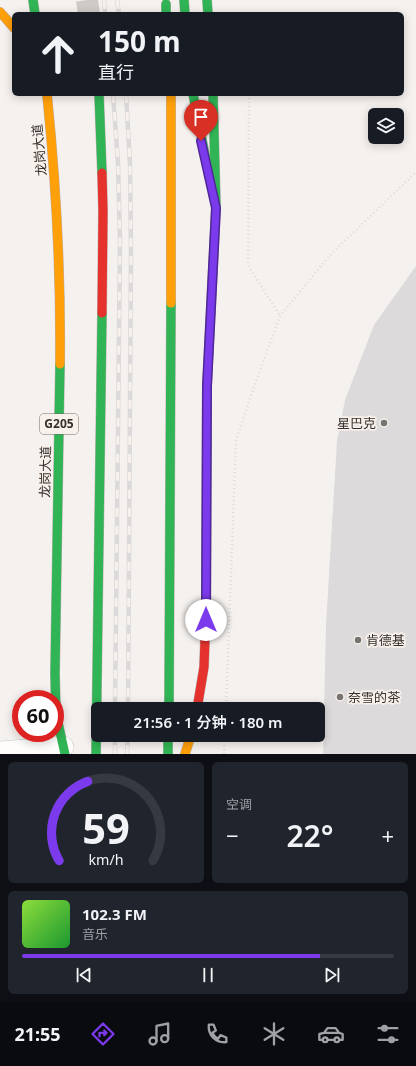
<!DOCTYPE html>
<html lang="zh">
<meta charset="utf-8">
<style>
:root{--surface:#171b24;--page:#20242c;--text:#f1f3f6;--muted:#9ea1a6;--line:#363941;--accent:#7c3aed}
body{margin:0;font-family:"Noto Sans","Noto Sans SC",sans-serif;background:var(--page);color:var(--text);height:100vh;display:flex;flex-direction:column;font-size:15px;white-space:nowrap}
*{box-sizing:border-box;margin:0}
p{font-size:13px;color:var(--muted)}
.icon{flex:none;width:22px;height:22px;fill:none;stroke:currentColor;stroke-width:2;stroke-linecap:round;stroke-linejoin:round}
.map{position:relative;height:754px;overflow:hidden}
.panel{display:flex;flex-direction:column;gap:8px;padding:8px;background:#0d0f14;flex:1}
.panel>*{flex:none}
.hud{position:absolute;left:12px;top:12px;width:392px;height:84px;border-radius:6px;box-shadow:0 2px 10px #0003;background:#171b24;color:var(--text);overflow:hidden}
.fabs{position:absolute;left:368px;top:108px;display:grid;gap:8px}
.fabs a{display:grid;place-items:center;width:36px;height:36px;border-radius:6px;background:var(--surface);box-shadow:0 2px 10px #0003;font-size:20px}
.speed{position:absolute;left:12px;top:690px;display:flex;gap:8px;font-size:20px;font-weight:700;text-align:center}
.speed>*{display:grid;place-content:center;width:52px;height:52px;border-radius:50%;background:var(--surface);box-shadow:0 2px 10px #0003;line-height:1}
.speed .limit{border:6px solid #d22;background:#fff;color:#111}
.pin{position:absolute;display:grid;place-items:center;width:34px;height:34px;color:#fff;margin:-41px -17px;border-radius:50% 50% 50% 0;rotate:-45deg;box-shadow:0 0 4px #0007}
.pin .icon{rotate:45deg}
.me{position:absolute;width:44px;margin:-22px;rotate:0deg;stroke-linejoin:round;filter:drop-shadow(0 0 3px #0008)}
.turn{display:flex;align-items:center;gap:14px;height:84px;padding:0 20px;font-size:18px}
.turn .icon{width:52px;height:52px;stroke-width:2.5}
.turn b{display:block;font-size:28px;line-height:34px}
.big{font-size:30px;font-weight:600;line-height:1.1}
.panel .card{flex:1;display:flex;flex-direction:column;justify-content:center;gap:6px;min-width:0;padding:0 14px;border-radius:6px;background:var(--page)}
.panel .dial{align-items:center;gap:0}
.dial svg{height:104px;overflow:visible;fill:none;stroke:var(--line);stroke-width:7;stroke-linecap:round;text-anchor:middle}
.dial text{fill:var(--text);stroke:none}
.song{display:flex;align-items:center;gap:12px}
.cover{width:48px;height:48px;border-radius:6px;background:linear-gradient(135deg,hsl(90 70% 55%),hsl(130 70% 35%))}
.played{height:4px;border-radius:2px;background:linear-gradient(90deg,var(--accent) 80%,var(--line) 80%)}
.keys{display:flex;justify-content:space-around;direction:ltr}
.heat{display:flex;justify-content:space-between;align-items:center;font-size:22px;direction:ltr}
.panel .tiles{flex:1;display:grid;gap:8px;grid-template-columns:1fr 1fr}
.card:last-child{grid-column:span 2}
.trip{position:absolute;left:91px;top:702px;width:234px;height:40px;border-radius:6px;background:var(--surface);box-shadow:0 2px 10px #0003;font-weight:600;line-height:40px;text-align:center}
.menu{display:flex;height:64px;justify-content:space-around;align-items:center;background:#090b0e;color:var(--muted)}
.menu .icon{width:28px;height:28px}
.menu .active{color:var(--accent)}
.menu b{font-size:18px;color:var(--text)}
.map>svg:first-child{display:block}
</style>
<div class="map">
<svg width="416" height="754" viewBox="0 0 416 754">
<rect width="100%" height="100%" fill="#f5f1ee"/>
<polygon fill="#dcdada" points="416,266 416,754 323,754 326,625 337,441 345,400 374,325"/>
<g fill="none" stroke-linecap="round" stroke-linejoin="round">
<polyline stroke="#cecac8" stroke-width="22" stroke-dasharray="22 11" stroke-linecap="butt" points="87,0 89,14"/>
<defs>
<polyline id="street" points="0,752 63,747"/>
<g id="fast">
<polyline points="33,0 35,14"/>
<polyline points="184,0 185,14"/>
<polyline points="207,0 208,14"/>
<polyline points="166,4 166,14"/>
<polyline points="99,94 102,173"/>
<polyline points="193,94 206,160"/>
<polyline points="60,364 55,674 56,714 65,754"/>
<polyline points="206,611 207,386 216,208 213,94"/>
<polyline points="169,709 171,303"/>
<polyline points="168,735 168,754"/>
<polyline points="96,754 102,313"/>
</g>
<g id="slow">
<polyline points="0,12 14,28"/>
<path d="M47,94c9,89 14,180 13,270"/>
<polyline points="171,94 171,303"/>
<polyline points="185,754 191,735"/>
</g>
<g id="jam">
<polyline points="102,313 103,211 102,173"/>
<polyline points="197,709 204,667 206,611"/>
</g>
</defs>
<use href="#street" stroke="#ccc8c6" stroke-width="22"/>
<use href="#fast" stroke="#bbb0ae" stroke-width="10"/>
<use href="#slow" stroke="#bbb0ae" stroke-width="10"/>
<use href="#jam" stroke="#bbb0ae" stroke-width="10"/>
<g stroke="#dcdbda" stroke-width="2.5" stroke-dasharray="1 3" stroke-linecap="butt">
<polyline points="249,94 248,265 280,316"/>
<polyline points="226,709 236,440 256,381 280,316 330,255 416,172"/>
<polyline points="224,754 225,735"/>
</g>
<use href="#street" stroke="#fefdfc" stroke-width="21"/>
<use href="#fast" stroke="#30b455" stroke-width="9"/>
<use href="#slow" stroke="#ff9f0a" stroke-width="9"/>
<use href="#jam" stroke="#e5322d" stroke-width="9"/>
<defs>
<g id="rail">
<polyline points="104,0 105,14"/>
<polyline points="117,0 119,14"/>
<polyline points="113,94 118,163 120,241 115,709"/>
<polyline points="126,94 130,164 131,250 128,709"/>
<polyline points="115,754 115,735"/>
<polyline points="127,754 128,735"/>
</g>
</defs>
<use href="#rail" stroke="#dbd9d9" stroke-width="4.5"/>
<use href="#rail" stroke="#f8f0eb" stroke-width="3" stroke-dasharray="9" stroke-linecap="butt"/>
</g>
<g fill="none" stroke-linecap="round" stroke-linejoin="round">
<defs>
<polyline id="route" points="201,141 216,208 207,386 206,620"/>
</defs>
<use href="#route" stroke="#51269a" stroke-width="10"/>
<use href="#route" stroke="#7c3aed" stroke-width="7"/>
</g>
<g fill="#777471" stroke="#f8f0eb" stroke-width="1.5">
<circle cx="384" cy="423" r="4"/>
<circle cx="358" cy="640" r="4"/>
<circle cx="340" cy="697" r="4"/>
</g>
<g text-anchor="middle" stroke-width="3.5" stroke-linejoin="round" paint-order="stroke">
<rect fill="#f8f0eb" stroke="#6e6a67" stroke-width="1" x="40" y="414" width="38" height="20" rx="3"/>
<g font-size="12" font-weight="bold" fill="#33302e">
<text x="59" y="428">G205</text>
</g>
<g font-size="13" fill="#33302e" stroke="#f8f0eb">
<text transform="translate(39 150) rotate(-95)" y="5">龙岗大道</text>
<text transform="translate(45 472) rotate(-89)" y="5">龙岗大道</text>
</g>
<g font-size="13" fill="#33302e" stroke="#f8f0eb" text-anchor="start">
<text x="376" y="428" text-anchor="end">星巴克</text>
<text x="366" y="645">肯德基</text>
<text x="348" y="702">奈雪的茶</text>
</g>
</g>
</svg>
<div class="fabs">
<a><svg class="icon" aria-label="layers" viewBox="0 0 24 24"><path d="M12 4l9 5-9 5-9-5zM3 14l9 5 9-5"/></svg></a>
</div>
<div class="speed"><div class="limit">60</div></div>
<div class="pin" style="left:201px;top:141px;background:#d93025"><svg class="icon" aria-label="arrive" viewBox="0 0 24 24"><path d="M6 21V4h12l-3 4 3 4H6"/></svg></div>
<svg class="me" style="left:206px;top:620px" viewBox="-20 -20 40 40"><circle r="19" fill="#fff"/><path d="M0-13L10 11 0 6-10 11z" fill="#7c3aed"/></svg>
<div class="trip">21:56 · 1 分钟 · 180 m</div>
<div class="hud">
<div class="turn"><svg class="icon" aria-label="ahead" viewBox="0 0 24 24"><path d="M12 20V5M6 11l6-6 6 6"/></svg><div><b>150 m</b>直行</div></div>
</div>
</div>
<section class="panel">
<div class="tiles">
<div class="card dial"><svg viewBox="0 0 100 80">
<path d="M14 69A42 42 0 1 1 86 69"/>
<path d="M14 69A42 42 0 0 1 36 8" stroke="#7c3aed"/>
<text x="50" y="56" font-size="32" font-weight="700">59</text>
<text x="50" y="72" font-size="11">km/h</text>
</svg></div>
<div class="card"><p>空调</p>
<div class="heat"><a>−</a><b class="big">22°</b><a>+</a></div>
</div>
<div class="card">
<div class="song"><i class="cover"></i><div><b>102.3 FM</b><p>音乐</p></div></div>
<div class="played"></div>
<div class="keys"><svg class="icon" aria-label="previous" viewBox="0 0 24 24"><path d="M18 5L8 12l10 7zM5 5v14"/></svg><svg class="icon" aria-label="pause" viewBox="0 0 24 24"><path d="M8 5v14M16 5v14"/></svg><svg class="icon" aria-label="next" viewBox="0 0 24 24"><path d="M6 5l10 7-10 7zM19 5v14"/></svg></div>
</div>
</div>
</section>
<nav class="menu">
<b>21:55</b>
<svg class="icon active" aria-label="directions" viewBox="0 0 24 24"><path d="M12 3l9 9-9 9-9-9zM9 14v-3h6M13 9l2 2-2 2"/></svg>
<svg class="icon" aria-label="music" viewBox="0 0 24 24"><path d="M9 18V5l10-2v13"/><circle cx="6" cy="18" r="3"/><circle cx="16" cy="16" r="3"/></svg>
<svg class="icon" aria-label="phone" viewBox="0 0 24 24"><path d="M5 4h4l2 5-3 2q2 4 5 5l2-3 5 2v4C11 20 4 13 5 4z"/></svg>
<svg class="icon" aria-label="climate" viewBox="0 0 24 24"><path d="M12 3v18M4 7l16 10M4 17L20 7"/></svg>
<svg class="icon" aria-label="car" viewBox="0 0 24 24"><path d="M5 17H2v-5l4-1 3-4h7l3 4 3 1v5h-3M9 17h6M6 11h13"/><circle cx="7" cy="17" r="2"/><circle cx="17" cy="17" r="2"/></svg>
<svg class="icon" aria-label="filters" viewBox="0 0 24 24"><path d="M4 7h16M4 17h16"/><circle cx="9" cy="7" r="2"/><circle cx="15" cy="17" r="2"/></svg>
</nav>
